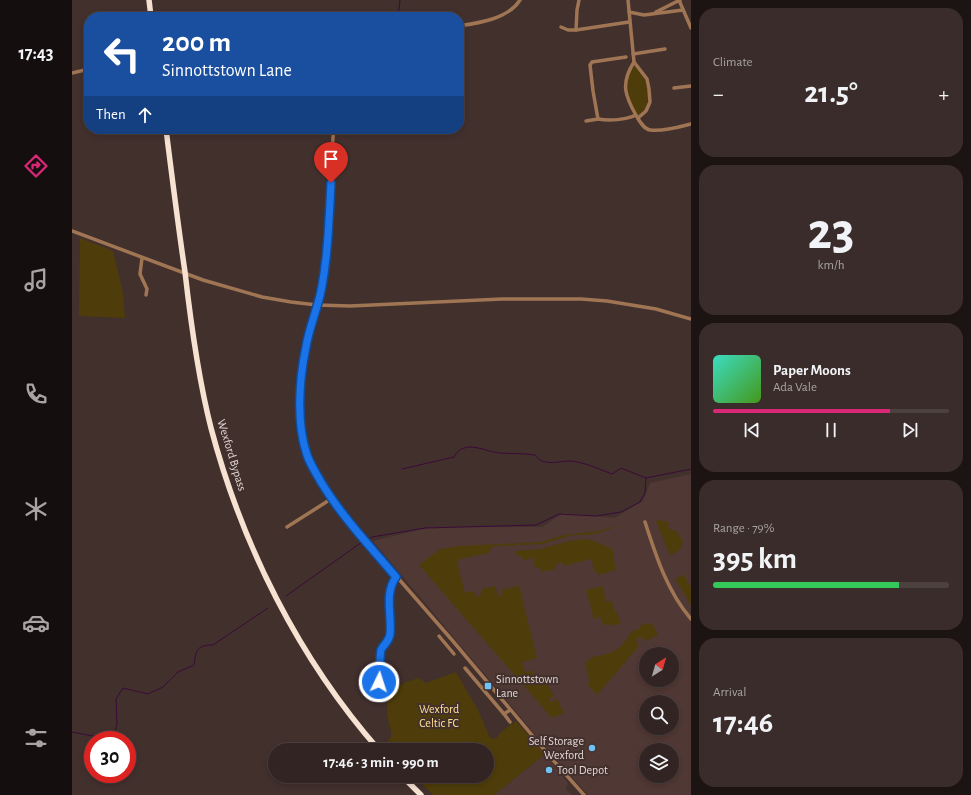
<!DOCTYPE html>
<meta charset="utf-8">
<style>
:root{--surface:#322422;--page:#3a2c2a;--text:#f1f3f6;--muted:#a8a4a5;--line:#4d4140;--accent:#db2777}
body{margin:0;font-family:"Alegreya Sans",sans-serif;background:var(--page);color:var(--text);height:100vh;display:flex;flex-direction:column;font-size:15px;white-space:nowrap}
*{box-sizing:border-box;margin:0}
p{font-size:13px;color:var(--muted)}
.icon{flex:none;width:22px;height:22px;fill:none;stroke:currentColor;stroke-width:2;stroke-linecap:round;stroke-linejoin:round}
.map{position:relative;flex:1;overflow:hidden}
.details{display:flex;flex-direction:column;gap:8px;padding:8px;background:#1c1413;width:280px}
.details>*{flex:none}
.hud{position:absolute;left:12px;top:12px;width:380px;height:122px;border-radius:16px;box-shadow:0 2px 6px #0003,0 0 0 1px var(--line);background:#1a4fa0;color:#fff;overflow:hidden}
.needle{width:26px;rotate:37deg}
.tools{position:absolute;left:567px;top:647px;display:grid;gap:8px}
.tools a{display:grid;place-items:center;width:40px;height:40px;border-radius:50%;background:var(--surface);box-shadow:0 2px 6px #0003,0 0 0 1px var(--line);font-size:20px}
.speed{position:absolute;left:12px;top:731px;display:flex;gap:8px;font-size:20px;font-weight:700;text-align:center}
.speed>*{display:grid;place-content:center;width:52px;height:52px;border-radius:50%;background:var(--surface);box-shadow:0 2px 6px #0003,0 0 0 1px var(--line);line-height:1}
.speed .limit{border:6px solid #d22;background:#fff;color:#111}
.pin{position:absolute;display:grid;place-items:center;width:34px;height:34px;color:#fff;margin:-41px -17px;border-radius:50% 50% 50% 0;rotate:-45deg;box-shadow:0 0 4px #0007}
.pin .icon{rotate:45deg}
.me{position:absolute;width:44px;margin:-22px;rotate:4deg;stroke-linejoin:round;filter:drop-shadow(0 0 3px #0008)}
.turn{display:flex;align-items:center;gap:14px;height:84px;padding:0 12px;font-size:18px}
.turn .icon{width:52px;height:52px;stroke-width:2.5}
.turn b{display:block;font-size:28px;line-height:34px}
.then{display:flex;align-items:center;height:38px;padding:0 12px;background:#0003;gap:8px;font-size:15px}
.big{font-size:30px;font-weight:700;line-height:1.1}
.details .card{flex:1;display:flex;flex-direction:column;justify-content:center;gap:6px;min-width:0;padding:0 14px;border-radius:16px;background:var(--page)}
.details .dial{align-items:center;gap:0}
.dial b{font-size:52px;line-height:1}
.song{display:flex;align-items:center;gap:12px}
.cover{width:48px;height:48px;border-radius:6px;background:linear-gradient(135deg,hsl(170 70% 55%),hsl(100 70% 35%))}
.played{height:4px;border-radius:2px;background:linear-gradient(90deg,var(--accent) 75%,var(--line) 75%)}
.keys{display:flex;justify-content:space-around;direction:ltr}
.heat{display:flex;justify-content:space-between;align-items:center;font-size:22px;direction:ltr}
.charge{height:6px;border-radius:3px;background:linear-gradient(90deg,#34c759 79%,var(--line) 0)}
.trip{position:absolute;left:196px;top:743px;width:226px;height:40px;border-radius:20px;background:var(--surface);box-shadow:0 2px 6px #0003,0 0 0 1px var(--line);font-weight:700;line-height:40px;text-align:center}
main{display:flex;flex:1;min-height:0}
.tab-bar{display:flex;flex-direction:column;width:72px;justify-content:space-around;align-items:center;background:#140e0e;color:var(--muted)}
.tab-bar .icon{width:28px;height:28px}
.tab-bar .active{color:var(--accent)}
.tab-bar b{font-size:18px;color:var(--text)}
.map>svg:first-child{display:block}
</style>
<main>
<nav class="tab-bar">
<b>17:43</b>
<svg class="icon active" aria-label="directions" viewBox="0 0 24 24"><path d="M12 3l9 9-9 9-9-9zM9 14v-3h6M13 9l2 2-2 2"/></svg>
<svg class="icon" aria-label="music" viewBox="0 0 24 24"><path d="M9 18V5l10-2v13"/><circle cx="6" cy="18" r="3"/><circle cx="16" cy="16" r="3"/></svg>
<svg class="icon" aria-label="phone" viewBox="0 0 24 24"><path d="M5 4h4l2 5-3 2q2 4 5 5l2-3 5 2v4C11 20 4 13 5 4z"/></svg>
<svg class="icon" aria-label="climate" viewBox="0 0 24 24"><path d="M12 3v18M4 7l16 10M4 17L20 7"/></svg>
<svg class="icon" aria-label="car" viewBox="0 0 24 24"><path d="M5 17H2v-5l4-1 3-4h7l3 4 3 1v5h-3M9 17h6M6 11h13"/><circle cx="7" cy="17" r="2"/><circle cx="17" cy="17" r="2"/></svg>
<svg class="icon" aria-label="filters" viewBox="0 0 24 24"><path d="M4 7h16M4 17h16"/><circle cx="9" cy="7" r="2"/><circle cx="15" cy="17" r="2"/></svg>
</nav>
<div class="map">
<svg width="619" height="795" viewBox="0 0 619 795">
<rect width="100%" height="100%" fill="#42302d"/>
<g fill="#503834" fill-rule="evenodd">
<path d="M619,474v321h-103l-40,-45 -175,-209 58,-14h111l21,-14 51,5 29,-17 7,-18zM574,654h26v26h-26zM574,702h26v26h-26zM574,750h26v26h-26z"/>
<polygon points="473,754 496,783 494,789 500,795 422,795"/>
</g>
<g fill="#4e3d0a">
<path d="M562,66c13,10 22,38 5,49 -13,-10 -17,-37 -5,-49z"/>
<polygon points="8,238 41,251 51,293 53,318 7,316"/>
<path d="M589,520l8,3 -1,4 3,3 6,1 2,5 4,4c-1,9 -5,12 -13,15l-14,-34z"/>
<polygon points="548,525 529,532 518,535 501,535 470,544 421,546 416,553 388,559 385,562 393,593 401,591 405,597 408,596 410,592 410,589 423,586 426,596 430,595 429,591 431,589 447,586 465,658 450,662 453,672 461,671 463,679 472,678 482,696 477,699 479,702 485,699 492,713 480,718 347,565 368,549 388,546 469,542 492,535 526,531"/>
<path d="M513,539c12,1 16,7 27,9l4,22 -18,5 -1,-3h-2l-4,-13 -28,7 -1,-4 -6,2v5l-15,3 -1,-5 -5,1 -2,-10 -10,2 -2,-4 -5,-1 -1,-4 25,-2 29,-8z"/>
<polygon points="615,574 613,576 619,588 619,605 603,579"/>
<polygon points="531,586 534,602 540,601 543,612 545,612 549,623 539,626 537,624 531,625 529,617 522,619 514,590"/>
<path d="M580,623l6,12 -13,6 -3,-4 -4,1 -2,2 3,6 -42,49 -10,-11 3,-1 -5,-21 4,-1v-3c23,-5 30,-5 43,-27l7,-2 2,-4z"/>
<path d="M384,672l22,38 12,28 6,1 5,-7 15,-11 29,33 -51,41h-61l-18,-19h72v-26h-95l-6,-7c8,-7 5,-11 3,-20 -7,-29 4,-38 30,-45l7,5z"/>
</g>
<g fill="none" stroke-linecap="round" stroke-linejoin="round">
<g stroke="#3a0a3a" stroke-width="1">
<polyline points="326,17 328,0"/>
<path d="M330,469l52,-12c3,-6 7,-9 15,-10 11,0 21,5 31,6 12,1 24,0 35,2 8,12 23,6 35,6 15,1 28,8 42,13l9,-6 25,10"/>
<polyline points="296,539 300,537 353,528 464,525 487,514 524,516 549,512 568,502 573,493 574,478 619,469"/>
<polyline points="214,596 290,542"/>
<path d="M0,732l41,8 4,-16 -1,-25 7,-11 25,6 15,-7 15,-15 16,-7c2,-14 2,-20 19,-20l55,-37"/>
</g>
<g stroke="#a07554" stroke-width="3.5">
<polyline points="556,0 562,62 575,79 577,89 578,102 574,111 566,118"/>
<polyline points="607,0 619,28"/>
<polyline points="557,12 572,15 611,10"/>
<polyline points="584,12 608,0"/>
<path d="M387,26c20,-3 49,-7 61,-26"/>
<polyline points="489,27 496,30 504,30 557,22"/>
<polyline points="504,30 505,10 507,0"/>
<polyline points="561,54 593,49"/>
<path d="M562,62c-14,22 -9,34 3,55 3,5 7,12 13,13 13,2 29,-3 41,-6"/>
<polyline points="0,73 17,69"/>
<polyline points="602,88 619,86"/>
<path d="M526,119c11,2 28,1 38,-4"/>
<polyline points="514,121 526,119 521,91 518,65 520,62 554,57"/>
<path d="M262,129c-2,14 -2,28 -3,42 -1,31 -2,63 -5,94 -3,27 -13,53 -20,80 -7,29 -10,83 1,111 8,21 23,41 36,59l109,125 100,119 32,36"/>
<polyline points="0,231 131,280 190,297 219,302 245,305 278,306 430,299 509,299 535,301 584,309 619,319"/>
<polyline points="70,258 68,274 75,289 74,295"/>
<path d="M573,522c11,34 22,69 46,97"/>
<polyline points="215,527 259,499"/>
<polyline points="367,636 382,654"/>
<polyline points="393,668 432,714 438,710"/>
<polyline points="310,698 307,682 309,650 315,644 318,635 318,594 320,582 324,577"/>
<polyline points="432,714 438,722"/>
</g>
<g stroke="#f7e2d2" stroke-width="5.5">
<polyline points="77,0 79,17"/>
<path d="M94,129c6,48 12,96 19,143 6,53 13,105 26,156 31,117 88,231 168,322"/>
<polyline points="330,776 349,795"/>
</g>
</g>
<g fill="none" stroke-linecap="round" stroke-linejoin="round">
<defs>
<path id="route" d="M259,183c-2,36 -3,73 -10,108 -4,19 -12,37 -15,56 -7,33 -10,76 1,108 3,9 9,18 14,27 21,35 49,64 75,95 -12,16 -4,39 -6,57 -1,8 -7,11 -9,16 -2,8 0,22 -2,32"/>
</defs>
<use href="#route" stroke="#114b97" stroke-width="10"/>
<use href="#route" stroke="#1a73e8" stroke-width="7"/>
</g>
<g fill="#70c1f4" stroke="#42302d" stroke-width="1.5">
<rect x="412" y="682" width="8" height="8" rx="2"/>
<circle cx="520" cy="748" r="4"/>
<circle cx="477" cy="770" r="4"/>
</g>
<g text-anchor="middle" stroke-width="4" stroke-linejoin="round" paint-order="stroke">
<g font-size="12" fill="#e3d7d5" stroke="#42302d">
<text transform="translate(160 455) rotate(73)" y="4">Wexford Bypass</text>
</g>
<g font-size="12" fill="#e3d7d5" stroke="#42302d" text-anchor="start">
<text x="424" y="683">Sinnottstown<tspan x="424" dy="14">Lane</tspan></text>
<text x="512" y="745" text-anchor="end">Self Storage<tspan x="512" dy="14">Wexford</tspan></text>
<text x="485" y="774">Tool Depot</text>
</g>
<g font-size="12" fill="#ffe092" stroke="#42302d">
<text x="367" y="713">Wexford<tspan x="367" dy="14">Celtic FC</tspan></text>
</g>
</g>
</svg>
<div class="tools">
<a><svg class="needle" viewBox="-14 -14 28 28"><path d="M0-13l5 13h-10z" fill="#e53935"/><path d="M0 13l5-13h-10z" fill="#a8a4a5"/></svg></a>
<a><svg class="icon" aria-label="search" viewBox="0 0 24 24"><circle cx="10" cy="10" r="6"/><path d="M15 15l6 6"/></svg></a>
<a><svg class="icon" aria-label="layers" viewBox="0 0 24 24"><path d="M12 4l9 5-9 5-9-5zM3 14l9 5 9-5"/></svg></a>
</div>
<div class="speed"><div class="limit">30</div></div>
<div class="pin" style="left:259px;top:183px;background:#d93025"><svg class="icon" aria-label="arrive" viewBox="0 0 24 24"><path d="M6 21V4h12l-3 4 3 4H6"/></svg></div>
<svg class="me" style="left:307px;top:682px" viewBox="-20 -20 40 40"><circle r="17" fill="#1a73e8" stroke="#fff" stroke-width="3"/><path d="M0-11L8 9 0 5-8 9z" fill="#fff"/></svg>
<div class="trip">17:46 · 3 min · 990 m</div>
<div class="hud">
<div class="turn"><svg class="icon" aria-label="left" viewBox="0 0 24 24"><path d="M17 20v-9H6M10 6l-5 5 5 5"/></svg><div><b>200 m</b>Sinnottstown Lane</div></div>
<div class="then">Then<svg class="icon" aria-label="ahead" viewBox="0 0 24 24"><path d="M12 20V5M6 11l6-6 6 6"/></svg></div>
</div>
</div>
<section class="details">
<div class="card"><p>Climate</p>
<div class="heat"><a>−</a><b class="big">21.5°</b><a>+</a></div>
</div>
<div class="card dial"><b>23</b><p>km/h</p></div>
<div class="card">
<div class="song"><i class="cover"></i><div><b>Paper Moons</b><p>Ada Vale</p></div></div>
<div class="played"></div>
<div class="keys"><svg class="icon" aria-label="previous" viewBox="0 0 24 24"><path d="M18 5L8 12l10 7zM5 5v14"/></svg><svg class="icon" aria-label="pause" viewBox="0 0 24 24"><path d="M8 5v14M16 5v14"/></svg><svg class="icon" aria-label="next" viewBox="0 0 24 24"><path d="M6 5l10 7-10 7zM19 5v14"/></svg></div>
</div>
<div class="card"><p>Range · 79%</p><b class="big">395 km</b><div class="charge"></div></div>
<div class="card"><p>Arrival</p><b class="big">17:46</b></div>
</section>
</main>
